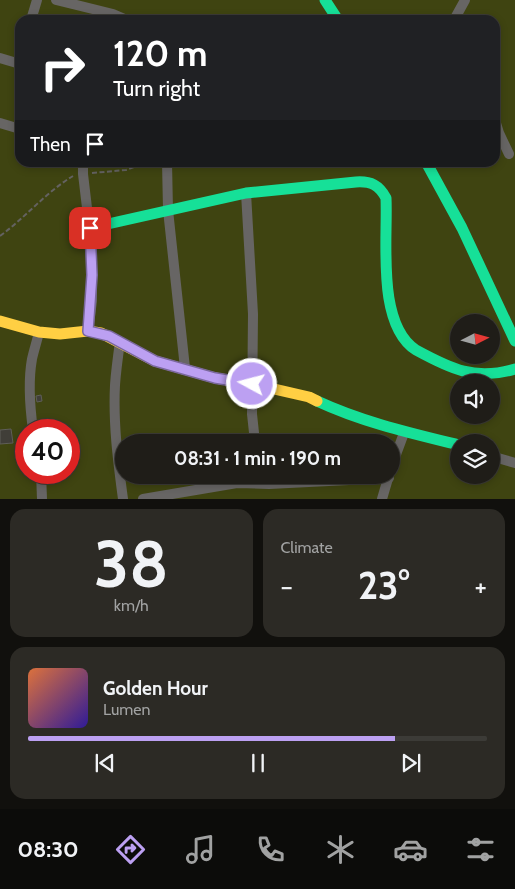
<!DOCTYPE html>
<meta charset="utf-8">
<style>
:root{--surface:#1f1d18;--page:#2c2a25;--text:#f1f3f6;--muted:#a1a2a2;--line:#3c3b37;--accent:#bca0f2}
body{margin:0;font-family:Cabin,sans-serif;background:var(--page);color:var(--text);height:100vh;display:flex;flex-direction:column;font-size:19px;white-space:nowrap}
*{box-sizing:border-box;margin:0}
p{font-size:16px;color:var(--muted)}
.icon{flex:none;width:28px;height:28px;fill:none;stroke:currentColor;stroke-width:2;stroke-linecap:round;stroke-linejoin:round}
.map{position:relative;height:499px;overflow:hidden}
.panel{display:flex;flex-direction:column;gap:10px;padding:10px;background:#11100d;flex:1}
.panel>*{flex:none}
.banner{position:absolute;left:15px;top:15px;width:485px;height:152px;border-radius:15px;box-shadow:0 2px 8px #0003,0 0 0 1px var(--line);background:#202124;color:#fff;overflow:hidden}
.needle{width:32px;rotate:84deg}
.buttons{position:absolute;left:450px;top:314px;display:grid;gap:10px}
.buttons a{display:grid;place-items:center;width:50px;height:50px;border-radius:50%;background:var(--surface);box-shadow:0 2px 8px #0003,0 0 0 1px var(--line);font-size:25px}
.speed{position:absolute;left:15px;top:419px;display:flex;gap:10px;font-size:25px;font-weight:700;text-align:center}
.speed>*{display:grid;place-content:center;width:65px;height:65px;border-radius:50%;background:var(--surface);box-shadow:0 2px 8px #0003,0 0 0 1px var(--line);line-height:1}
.speed .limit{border:8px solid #d22;background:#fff;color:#111}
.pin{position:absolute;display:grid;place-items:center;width:42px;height:42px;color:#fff;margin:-21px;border-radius:10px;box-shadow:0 2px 8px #0006}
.me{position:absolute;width:55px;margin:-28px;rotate:277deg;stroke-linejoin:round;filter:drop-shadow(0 0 4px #0008)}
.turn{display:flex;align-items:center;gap:18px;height:105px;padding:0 15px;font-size:22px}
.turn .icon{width:65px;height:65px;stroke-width:2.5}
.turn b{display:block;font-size:35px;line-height:42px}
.then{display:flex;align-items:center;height:48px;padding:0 15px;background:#0003;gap:10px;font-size:19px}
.big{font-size:38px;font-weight:700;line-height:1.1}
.panel .card{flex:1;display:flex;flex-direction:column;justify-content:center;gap:8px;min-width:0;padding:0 18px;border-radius:15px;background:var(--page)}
.panel .dial{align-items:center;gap:0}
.dial b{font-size:65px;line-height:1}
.song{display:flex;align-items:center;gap:15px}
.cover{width:60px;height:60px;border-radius:8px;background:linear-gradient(135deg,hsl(20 70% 55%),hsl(250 70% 35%))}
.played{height:5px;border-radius:2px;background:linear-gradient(90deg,var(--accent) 80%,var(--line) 80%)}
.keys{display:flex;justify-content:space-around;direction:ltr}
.heat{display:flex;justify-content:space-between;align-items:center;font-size:28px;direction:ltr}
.panel .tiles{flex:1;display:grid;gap:10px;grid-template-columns:1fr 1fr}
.card:last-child{grid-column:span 2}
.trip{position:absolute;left:115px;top:434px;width:285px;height:50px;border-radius:25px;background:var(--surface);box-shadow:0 2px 8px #0003,0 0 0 1px var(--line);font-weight:700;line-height:50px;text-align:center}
.dock{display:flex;height:80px;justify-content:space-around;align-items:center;background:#0c0c0a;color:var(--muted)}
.dock .icon{width:35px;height:35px}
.dock .current{color:var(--accent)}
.dock b{font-size:22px;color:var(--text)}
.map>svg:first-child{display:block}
</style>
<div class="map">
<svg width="515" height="499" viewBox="0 0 515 499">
<rect width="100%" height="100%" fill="#292720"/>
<path fill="#3f4411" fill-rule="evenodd" d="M0,0h515v499h-515zM20,20h475v142h-475zM459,322h32v33h-32zM459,382h32v33h-32zM26,430h43v42h-43zM124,442h267v33h-267zM459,442h32v33h-32z"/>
<g fill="#403e38" stroke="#5f5e58">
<polygon points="41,395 42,401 37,402 36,396"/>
<polygon points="11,429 13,443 0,444 0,430"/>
</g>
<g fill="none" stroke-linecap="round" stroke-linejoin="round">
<g stroke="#646261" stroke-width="2" stroke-dasharray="5 2.5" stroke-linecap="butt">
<polyline points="92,173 126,170 148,162"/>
<path d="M0,236c25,-18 46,-44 73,-60"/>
</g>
<g stroke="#676564" stroke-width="10">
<polyline points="56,0 113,14 127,20"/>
<polyline points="31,20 37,0"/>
<polyline points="454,20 465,0"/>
<polyline points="0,58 20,64"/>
<polyline points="495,120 499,133 509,154"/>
<polyline points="0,123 20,129"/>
<polyline points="83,162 83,174 92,250 92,301 88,331"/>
<polyline points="167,162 168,210 185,368"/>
<polyline points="246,193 253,314 252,414 255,442"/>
<path d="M120,342c-2,14 -4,29 -5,43 -2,38 3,77 8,114"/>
<path d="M33,430c-3,-22 -5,-49 -1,-71 2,-9 5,-18 7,-27"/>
<polyline points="491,456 515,463"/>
<polyline points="391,468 404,433"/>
<polyline points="41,472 42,499"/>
<polyline points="143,499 237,483 269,484 389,478"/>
<polyline points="382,499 389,475"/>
</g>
<g stroke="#16e098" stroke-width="11">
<polyline points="325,0 338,20"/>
<polyline points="426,162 462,228 515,341"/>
<path d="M90,228l156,-35 110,-11c15,-1 23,3 30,16 2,41 -10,126 30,152 35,19 59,31 99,19"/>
<path d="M317,401c45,21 93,32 142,44"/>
</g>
<polyline stroke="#ffcf43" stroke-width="11" points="0,321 39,332 60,334 88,331 101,333 155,361 215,378 252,384 309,397 317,401"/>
</g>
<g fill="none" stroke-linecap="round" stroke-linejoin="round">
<defs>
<polyline id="route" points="90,228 92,275 88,331 109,336 155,361 215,378 252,384"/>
</defs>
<use href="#route" stroke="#7a689d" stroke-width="12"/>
<use href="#route" stroke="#bca0f2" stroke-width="9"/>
</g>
</svg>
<div class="buttons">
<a><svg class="needle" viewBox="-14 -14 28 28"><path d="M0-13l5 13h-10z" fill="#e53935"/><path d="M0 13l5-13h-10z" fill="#a1a2a2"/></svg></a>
<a><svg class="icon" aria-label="sound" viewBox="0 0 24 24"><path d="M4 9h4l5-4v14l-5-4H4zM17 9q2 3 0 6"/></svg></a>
<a><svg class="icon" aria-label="layers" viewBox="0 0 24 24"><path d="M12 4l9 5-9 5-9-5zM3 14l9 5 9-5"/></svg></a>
</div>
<div class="speed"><div class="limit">40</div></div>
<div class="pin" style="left:90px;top:228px;background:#d93025"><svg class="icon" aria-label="arrive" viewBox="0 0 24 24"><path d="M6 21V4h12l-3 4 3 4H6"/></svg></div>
<svg class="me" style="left:252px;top:384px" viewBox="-20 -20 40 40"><circle r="17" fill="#bca0f2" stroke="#fff" stroke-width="3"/><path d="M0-11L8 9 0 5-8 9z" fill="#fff"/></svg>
<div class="trip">08:31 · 1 min · 190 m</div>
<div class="banner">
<div class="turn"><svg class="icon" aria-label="right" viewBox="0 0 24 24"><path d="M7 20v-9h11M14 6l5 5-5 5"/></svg><div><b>120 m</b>Turn right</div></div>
<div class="then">Then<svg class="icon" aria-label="arrive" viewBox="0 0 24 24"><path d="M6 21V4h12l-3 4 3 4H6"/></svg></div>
</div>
</div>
<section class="panel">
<div class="tiles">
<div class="card dial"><b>38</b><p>km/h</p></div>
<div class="card"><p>Climate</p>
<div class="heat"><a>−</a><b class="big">23°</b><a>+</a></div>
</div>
<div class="card">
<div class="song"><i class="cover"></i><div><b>Golden Hour</b><p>Lumen</p></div></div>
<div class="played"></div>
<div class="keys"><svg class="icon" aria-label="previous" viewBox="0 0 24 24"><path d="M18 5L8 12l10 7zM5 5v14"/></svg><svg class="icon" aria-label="pause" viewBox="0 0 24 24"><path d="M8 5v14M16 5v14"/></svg><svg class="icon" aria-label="next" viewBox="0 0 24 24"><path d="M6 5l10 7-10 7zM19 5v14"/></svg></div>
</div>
</div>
</section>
<nav class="dock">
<b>08:30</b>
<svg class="icon current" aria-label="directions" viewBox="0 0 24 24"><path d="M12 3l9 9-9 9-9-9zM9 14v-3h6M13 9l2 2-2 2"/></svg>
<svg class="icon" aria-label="music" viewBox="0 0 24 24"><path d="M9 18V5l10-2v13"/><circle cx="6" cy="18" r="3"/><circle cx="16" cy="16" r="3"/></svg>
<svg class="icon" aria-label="phone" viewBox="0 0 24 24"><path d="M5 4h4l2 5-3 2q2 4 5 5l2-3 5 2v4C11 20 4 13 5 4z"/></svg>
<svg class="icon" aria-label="climate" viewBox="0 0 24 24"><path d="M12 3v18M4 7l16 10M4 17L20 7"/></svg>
<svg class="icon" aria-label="car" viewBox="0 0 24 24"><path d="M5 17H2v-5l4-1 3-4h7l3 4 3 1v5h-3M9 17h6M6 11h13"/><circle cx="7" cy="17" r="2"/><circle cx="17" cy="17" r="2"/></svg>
<svg class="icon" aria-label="filters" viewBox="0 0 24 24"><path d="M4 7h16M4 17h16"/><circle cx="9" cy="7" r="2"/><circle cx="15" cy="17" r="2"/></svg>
</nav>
